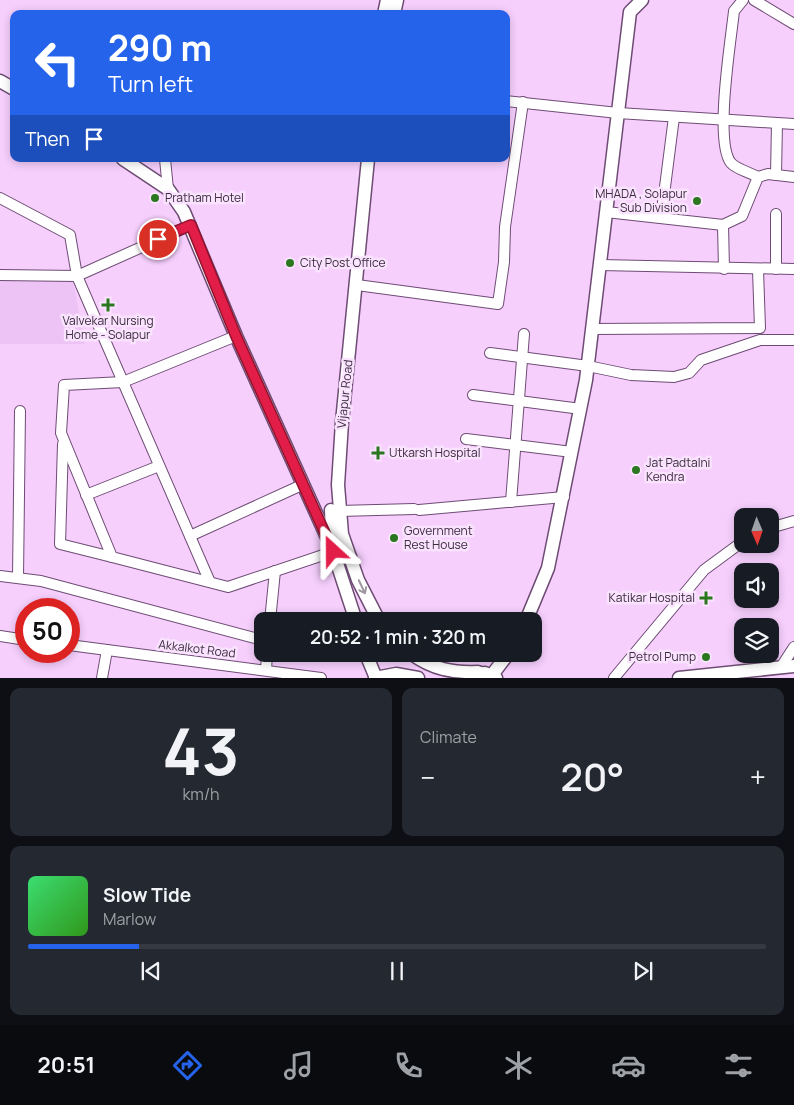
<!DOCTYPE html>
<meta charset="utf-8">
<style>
:root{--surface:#171b24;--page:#242831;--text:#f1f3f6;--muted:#9ea1a6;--line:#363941;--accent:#2563eb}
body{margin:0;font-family:Manrope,sans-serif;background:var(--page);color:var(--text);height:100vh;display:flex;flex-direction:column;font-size:19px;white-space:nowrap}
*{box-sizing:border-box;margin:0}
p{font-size:16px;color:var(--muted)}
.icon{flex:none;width:28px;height:28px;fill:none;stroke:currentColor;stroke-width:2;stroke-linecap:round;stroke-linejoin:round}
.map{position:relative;height:678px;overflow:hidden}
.details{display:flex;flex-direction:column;gap:10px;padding:10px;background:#0d0f14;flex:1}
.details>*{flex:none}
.top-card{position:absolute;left:10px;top:10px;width:500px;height:152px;border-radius:10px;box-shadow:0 2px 8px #0003;background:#2563eb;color:#fff;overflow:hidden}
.needle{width:32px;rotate:178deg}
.buttons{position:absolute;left:734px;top:508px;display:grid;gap:10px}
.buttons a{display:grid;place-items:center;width:45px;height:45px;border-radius:10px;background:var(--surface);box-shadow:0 2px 8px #0003;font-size:25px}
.speed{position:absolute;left:15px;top:598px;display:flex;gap:10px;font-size:25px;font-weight:700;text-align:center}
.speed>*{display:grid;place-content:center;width:65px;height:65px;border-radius:50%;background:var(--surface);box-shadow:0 2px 8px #0003;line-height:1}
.speed .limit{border:8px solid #d22;background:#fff;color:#111}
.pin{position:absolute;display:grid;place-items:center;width:42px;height:42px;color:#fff;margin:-21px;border:2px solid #fff;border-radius:50%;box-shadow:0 1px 5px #0007}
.me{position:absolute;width:55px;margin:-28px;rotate:336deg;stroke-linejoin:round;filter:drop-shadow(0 0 4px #0008)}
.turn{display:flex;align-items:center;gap:18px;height:105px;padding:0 15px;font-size:22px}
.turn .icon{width:65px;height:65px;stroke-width:2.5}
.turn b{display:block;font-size:35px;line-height:42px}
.then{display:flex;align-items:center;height:48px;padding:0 15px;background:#0003;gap:10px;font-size:19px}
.big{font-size:38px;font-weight:600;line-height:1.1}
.details .tile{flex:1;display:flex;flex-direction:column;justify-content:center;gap:8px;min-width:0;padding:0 18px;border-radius:10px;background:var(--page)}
.details .dial{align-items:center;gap:0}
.dial b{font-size:65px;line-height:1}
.song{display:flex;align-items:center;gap:15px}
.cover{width:60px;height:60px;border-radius:8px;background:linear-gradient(135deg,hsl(140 70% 55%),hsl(110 70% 35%))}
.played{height:5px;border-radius:2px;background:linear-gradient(90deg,var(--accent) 15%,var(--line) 15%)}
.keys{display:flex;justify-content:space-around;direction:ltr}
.heat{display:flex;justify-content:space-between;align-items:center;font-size:28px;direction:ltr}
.details .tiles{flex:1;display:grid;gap:10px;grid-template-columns:1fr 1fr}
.tile:last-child{grid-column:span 2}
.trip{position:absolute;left:254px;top:612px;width:288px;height:50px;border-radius:10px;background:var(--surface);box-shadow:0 2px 8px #0003;font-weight:600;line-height:50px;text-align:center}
.menu{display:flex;height:80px;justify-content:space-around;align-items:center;background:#090b0e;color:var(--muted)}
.menu .icon{width:35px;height:35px}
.menu .selected{color:var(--accent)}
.menu b{font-size:22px;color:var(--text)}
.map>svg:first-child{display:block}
</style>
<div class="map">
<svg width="794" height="678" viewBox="0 0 794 678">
<rect width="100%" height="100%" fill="#f6cffd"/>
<polygon fill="#edc2f5" points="0,281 73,281 85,344 0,344"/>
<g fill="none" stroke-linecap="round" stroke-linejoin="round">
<defs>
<g id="minor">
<path d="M743,0l-9,11c-3,29 -20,131 -3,152 5,6 20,10 27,14"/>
<polyline points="754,0 794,24"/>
<polyline points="506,101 618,113 794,124"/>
<polyline points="165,159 168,189"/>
<polyline points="776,175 777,123"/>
<polyline points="0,198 70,235 77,276 209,580"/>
<polyline points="606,212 723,225 742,216 758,177 768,174 794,177"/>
<polyline points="776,214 776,269"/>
<polyline points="661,218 674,117"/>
<polyline points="723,225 724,269"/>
<polyline points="600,265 794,269"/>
<polyline points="0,275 77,276 191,225"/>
<polyline points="357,285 498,304 504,262 505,227 523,102"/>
<polyline points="592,329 760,328 758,270"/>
<polyline points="236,336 123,382 64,385 61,433 112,557 228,587 347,547"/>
<polyline points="490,353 588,366 631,375 674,377 689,373 701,360 760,340 794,340"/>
<polyline points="473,395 581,409"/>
<polyline points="466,439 572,452"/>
<polyline points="63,444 60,544 112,557"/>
<polyline points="86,495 159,466"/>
<polyline points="511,502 524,334"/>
<polyline points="419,510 564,497"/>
<polyline points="339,511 414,509"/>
<polyline points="770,528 794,521"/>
<polyline points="190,536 304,484"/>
<polyline points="0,576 41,581 262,640"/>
<polyline points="18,578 20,411"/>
<polyline points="270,621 275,571"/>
<polyline points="0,636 26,640"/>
<polyline points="69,645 321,678"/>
<polyline points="781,667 794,647"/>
<polyline points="266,670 267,654"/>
<polyline points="102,678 107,650"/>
<polyline points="614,678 704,570 742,542"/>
</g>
<g id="major">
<polyline points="384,14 387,0"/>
<polyline points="394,14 397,0"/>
<polyline points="0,81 14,89"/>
<polyline points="123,159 168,189 184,212 236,336 330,544"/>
<polyline points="368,159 342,422 338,485 342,534 358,580 379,621"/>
<polyline points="331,510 333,551 356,621"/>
<polyline points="526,621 548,568 586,380 630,12 642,0"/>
<polyline points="366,654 376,678"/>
<path d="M412,654c20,15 41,19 66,18"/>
<polyline points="470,675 485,673 496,678"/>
<polyline points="492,675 508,654"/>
<polyline points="375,678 396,674 418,678"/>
<polyline points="679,678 794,666"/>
</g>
</defs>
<use href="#minor" stroke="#6e4c74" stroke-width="12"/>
<use href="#major" stroke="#6e4c74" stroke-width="15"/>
<use href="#minor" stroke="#fff" stroke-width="10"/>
<use href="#major" stroke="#fff" stroke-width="12"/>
</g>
<defs><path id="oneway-shaft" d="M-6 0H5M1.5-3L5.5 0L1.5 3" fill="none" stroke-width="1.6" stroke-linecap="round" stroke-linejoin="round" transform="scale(1.25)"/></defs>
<use stroke="#9d969e" href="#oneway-shaft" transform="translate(362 587) rotate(65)"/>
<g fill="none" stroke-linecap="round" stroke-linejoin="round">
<defs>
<polyline id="route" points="158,239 191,225 236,336 333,551"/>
</defs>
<use href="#route" stroke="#92132f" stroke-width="12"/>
<use href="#route" stroke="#e11d48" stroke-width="9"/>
</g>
<g fill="#2a771f" stroke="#fae3fe" stroke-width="2">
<circle cx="155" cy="198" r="5"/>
<circle cx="697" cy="201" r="5"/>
<circle cx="290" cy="263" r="5"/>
<path d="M105.5 297.5h5v5h5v5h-5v5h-5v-5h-5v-5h5z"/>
<path d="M375.5 445.5h5v5h5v5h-5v5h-5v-5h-5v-5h5z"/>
<circle cx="636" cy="470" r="5"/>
<circle cx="394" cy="538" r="5"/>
<path d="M703.5 590.5h5v5h5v5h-5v5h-5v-5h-5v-5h5z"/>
<circle cx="706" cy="657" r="5"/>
</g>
<g text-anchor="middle" stroke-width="5" stroke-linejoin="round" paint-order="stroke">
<g font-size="12" fill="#3b2c3d" stroke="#fae3fe" text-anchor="start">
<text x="687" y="198" text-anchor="end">MHADA , Solapur<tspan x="687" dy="14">Sub Division</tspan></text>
<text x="165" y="202">Pratham Hotel</text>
<text x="300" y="267">City Post Office</text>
<text x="108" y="325" text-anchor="middle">Valvekar Nursing<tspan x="108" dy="14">Home - Solapur</tspan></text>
<text x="389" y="457">Utkarsh Hospital</text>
<text x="646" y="467">Jat Padtalni<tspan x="646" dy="14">Kendra</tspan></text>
<text x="404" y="535">Government<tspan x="404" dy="14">Rest House</tspan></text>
<text x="695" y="602" text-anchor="end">Katikar Hospital</text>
<text x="696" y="661" text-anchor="end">Petrol Pump</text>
</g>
<g font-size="12" fill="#3b2c3d" stroke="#fae3fe">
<text transform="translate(345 394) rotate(-84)" y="4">Vijapur Road</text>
<text transform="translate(197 649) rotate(7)" y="4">Akkalkot Road</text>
</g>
</g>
</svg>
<div class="buttons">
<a><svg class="needle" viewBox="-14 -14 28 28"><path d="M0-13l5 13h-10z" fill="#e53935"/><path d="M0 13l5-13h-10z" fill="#9ea1a6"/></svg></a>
<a><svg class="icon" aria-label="sound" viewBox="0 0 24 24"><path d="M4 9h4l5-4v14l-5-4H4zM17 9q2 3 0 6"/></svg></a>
<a><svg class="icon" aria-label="layers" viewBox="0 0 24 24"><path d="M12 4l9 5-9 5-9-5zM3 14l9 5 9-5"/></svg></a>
</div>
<div class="speed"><div class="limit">50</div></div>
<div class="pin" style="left:158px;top:239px;background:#d93025"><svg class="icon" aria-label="arrive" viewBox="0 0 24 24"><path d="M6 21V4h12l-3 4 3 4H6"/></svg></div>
<svg class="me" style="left:333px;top:551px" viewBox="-20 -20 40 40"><path d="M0-17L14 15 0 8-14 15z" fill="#e11d48" stroke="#fff" stroke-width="4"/></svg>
<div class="trip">20:52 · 1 min · 320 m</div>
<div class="top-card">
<div class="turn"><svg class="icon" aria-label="left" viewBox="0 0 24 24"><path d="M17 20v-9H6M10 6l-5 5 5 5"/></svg><div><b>290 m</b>Turn left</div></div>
<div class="then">Then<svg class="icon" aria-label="arrive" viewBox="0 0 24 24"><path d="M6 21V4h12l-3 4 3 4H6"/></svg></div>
</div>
</div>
<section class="details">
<div class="tiles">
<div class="tile dial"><b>43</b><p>km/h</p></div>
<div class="tile"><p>Climate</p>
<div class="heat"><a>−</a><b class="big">20°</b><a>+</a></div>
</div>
<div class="tile">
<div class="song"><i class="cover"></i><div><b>Slow Tide</b><p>Marlow</p></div></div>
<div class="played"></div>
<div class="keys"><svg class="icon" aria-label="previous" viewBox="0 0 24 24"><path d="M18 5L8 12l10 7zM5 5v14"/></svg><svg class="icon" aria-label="pause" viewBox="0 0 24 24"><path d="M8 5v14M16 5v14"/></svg><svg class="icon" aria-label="next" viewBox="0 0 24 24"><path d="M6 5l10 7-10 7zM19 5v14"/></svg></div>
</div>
</div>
</section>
<nav class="menu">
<b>20:51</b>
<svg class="icon selected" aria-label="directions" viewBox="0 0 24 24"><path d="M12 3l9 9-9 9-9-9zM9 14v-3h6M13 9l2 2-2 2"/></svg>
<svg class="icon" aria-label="music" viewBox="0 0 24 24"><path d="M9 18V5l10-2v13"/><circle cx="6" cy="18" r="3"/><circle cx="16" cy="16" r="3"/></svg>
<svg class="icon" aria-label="phone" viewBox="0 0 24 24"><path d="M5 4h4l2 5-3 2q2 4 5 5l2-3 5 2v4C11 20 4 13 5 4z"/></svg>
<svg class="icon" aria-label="climate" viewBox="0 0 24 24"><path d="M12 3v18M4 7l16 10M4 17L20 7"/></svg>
<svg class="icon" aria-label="car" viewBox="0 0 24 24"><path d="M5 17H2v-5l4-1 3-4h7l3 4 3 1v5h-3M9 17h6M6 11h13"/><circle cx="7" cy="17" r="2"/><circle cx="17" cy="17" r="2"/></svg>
<svg class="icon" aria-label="filters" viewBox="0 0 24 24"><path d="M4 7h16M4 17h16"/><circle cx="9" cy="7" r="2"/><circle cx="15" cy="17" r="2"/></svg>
</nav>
